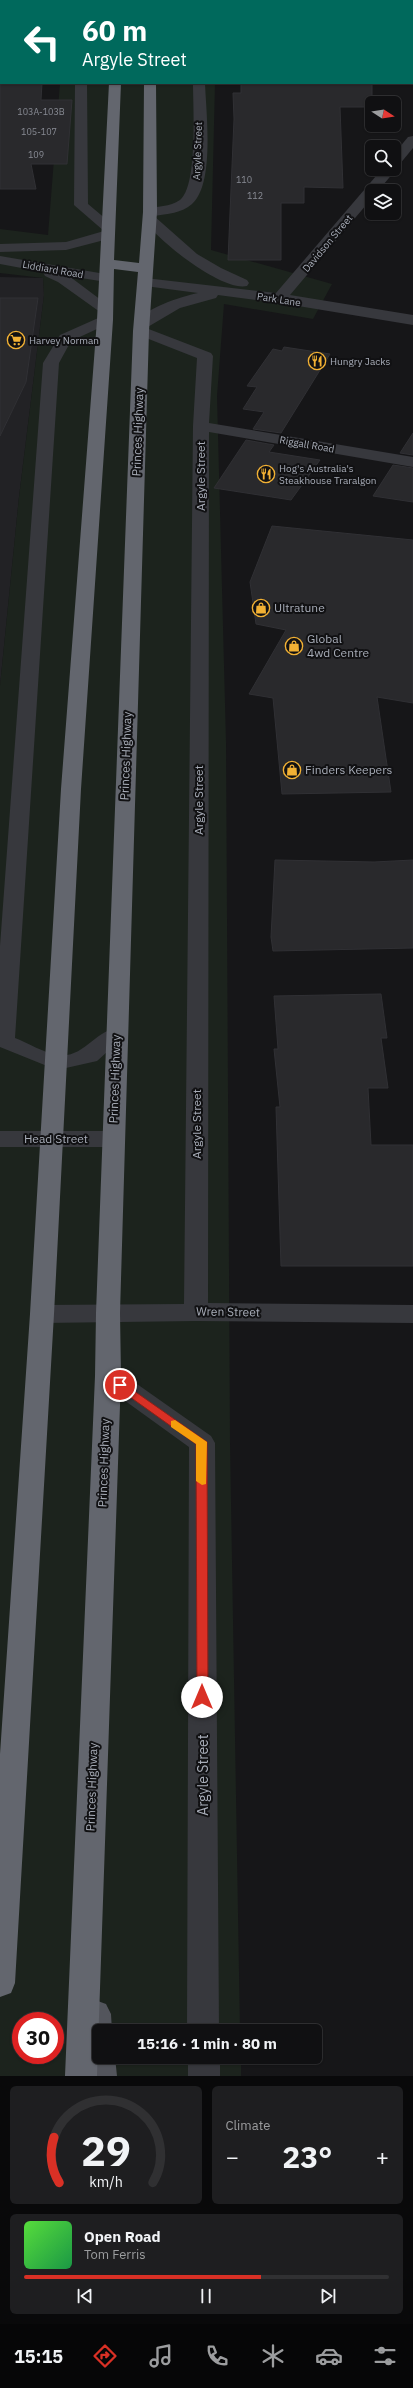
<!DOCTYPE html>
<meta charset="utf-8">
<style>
:root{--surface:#101012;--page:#1e1e20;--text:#f1f3f6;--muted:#9c9d9f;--line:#303032;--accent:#d93025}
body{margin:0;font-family:"IBM Plex Sans",sans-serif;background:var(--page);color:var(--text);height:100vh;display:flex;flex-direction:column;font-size:15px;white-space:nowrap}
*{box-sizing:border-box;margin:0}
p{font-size:13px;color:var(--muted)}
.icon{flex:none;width:22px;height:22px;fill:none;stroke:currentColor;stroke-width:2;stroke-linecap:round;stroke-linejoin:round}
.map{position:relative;height:2076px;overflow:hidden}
.drawer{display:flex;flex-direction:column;gap:10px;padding:10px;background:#09090a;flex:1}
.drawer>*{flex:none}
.guide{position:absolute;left:0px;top:0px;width:413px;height:84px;box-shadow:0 1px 3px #0004,0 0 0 1px var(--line);background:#00695c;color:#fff;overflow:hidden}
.needle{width:26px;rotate:102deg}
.controls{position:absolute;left:365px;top:96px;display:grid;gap:8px}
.controls a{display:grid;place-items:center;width:36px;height:36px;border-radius:6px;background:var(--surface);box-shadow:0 1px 3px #0004,0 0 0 1px var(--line);font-size:20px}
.speed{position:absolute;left:12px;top:2012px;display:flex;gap:8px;font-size:20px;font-weight:700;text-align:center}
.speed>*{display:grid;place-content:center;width:52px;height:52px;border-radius:50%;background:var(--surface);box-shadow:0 1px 3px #0004,0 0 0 1px var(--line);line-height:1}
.speed .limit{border:6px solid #d22;background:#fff;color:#111}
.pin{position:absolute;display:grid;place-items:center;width:34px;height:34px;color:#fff;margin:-17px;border:2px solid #fff;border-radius:50%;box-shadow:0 1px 4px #0007}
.me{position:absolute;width:44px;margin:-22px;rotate:0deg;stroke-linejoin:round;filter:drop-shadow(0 0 3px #0008)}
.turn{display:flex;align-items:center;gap:14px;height:84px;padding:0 16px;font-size:18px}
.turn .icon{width:52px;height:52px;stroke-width:2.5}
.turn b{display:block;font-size:28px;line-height:34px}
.big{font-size:30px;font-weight:700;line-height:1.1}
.drawer .widget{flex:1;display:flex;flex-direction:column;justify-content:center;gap:6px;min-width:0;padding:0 14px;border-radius:6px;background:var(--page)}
.drawer .dial{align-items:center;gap:0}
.dial svg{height:104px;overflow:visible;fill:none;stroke:var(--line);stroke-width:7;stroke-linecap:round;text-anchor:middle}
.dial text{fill:var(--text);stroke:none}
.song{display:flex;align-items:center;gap:12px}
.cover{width:48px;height:48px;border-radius:6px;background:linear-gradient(135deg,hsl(110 70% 55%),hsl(140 70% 35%))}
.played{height:4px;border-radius:2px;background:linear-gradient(90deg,var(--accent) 65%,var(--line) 65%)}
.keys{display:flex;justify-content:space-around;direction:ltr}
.heat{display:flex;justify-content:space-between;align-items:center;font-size:22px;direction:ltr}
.drawer .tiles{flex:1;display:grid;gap:10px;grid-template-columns:1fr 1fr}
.widget:last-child{grid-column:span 2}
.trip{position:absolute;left:92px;top:2024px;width:230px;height:40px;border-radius:6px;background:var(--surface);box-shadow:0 1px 3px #0004,0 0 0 1px var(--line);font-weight:700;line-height:40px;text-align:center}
.dock{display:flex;height:64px;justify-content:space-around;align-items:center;background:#060607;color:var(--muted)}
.dock .icon{width:28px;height:28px}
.dock .current{color:var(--accent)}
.dock b{font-size:18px;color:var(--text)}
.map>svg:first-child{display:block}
</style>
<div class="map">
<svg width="413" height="2076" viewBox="0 0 413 2076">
<rect width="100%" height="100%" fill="#161618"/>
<polygon fill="#222225" points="0,277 43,278 44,295 19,497 0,686"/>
<path fill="#1c231d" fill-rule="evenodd" d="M60,83h155l-4,167 121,34 -19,35 -89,-15 -7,92 9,346 4,701 10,588h-141v26h142v19h-241v-1390l19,-189 25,-202 -1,-17 -43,-5v-44l48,6zM21,2021h34v34h-34z"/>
<g fill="#29292c" stroke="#303034">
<polygon points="0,83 42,83 41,100 72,100 67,164 31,164 36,189 0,189"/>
<polygon points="241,83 372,83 372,107 340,107 343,188 304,187 304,203 281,203 281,260 228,260 234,119 233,93 241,93"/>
<polygon points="0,298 38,298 26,382 0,436"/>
<polygon points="284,347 330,354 281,433 253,429 264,412 243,409 257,387 247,386 273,349 282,351"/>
<polygon points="413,433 413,455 400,453"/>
<polygon points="246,440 274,445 269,452 320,460 291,500 214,488"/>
<polygon points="393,465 413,468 413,502 373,496"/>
<polygon points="272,526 413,540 413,703 377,697 391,792 282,794 273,698 249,694 286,630 256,624 250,582"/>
<polygon points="275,860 374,862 413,860 413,948 273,951 271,937"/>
<polygon points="381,994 387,1038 381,1038 388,1088 368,1088 371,1145 413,1145 413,1266 281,1266 276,1107 280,1107 274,1049 278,1049 274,996"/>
</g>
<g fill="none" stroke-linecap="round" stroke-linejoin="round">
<g fill="#37383d" fill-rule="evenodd">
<polygon points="80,0 92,0 93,1 81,1"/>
<rect x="192" y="0" width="12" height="1"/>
<rect x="412" y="33" width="1" height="8"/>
<rect x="0" y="36" width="1" height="8"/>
<polygon points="75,83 87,83 88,204 113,225 115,228 111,232 114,235 112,238 66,250 0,252 0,244 66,242 104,231 74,205"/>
<path d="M193,83h12c1,29 10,101 -13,121 -10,9 -25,10 -38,12l43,38 24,14 26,12 2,3 -2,3c-25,6 -90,-46 -104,-67l4,-4 -4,-3 2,-3c12,-3 25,-2 35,-9 18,-14 13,-94 13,-117z"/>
<polygon points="413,136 413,148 399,165 394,166 394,154 408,137"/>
<path d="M394,166l2,3 -2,3 -16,19h-6v7l-82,97 123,20v10l-133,-22 -62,-8 -2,3 -36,10 -34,20 65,25 2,3 -4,67 204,34v10l-204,-35 -1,871 205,2v18l-217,-2 -154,2 -9,-3 -3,-6 3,-6 9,-3 142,-1 9,-878 4,-68 -61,-24 -3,-3 4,-4 -3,-3c11,-16 46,-27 64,-31l-53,-7 -7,-4 7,-4 131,15 106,-124h12z"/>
<polygon points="0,256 111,275 113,278 111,281 106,282 69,276 113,309 105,314 100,312 58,282 45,276 43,272 0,264"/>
<path d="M105,315l8,5 -3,3 -39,18 -12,22 -44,675c13,5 29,15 43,17 27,5 41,-32 66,-26l3,5 -30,27 -40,9 -57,-23v-101l43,-583 17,-28z"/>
<polygon points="0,1131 113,1131 121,1134 124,1139 121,1144 113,1147 0,1147"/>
<polygon points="108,1367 117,1370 211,1436 215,1443 219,2031 187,2031 189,1447 99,1382 95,1376 99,1370"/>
<rect x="188" y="2057" width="32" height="19"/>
</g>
<polygon fill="#53555c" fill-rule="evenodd" points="95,2000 106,2004 111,2014 112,2031 99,2031 99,2057 115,2057 117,2076 85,2076 79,2014 84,2004"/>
<g fill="#63666e" fill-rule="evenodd">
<rect x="113" y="0" width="12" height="1"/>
<rect x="145" y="0" width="12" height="1"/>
<polygon points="109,83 121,83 114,260 139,263 143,212 144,83 156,83 157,212 149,331 120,1313 121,1376 97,2076 65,2076 95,1376 96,1313 133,331 138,272 114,269 113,320 81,789 54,1314 15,1983 11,1993 0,1997 0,1754 30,1314 61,789 97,320"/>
</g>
</g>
<polygon fill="#d93025" stroke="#8d1f18" points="120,1381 207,1442 208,1697 202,1702 197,1697 196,1444 116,1387 114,1385"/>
<polygon fill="#f59e0b" points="175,1420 207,1442 206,1484 202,1485 196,1481 196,1444 171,1427 171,1421"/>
<defs>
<symbol id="supermarket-ring" viewBox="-11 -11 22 22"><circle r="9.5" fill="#111113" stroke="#f2b134" stroke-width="1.5"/><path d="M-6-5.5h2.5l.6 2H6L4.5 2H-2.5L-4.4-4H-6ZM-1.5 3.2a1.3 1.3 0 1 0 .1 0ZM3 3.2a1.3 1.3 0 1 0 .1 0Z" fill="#f2b134"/></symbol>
<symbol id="restaurant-ring" viewBox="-11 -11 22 22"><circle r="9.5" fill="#111113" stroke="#f2b134" stroke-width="1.5"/><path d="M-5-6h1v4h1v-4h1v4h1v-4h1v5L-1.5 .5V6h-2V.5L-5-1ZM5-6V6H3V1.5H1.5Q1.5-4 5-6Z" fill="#f2b134"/></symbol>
<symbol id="shop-ring" viewBox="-11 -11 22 22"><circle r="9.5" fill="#111113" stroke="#f2b134" stroke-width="1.5"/><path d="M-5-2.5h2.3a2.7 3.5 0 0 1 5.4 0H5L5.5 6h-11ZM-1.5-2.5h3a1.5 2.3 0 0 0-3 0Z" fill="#f2b134"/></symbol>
</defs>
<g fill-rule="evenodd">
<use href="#supermarket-ring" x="6" y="330" width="20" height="20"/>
<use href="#restaurant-ring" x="307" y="351" width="20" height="20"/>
<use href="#restaurant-ring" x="256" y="464" width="20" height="20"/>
<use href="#shop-ring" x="251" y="598" width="20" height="20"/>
<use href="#shop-ring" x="284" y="636" width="20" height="20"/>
<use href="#shop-ring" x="282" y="760" width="20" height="20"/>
</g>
<g text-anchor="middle" stroke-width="4" stroke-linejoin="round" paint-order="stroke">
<g font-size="9" fill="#888b94">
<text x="41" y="115">103A-103B</text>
<text x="39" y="135">105-107</text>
<text x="36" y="158">109</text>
<text x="244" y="183">110</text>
<text x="255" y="199">112</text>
</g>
<g font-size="10" fill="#a8adb8" stroke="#111113">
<text transform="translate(197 151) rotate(-88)" y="4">Argyle Street</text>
<text transform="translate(327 243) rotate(-50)" y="4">Davidson Street</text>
<text transform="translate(53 269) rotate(10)" y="4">Liddiard Road</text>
<text transform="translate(279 299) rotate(9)" y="4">Park Lane</text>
<text transform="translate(307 444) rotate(10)" y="4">Riggall Road</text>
</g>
<g font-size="10" fill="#a8adb8" stroke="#111113" text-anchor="start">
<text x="29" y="344">Harvey Norman</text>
<text x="330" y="365">Hungry Jacks</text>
<text x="279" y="472">Hog's Australia's<tspan x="279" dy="12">Steakhouse Traralgon</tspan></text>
</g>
<g font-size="12" fill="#a8adb8" stroke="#111113">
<text transform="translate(138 432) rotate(-88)" y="4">Princes Highway</text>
<text transform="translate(201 476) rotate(-90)" y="4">Argyle Street</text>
<text transform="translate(126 756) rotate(-88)" y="4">Princes Highway</text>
<text transform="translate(199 800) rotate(-90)" y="4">Argyle Street</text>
<text transform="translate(115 1079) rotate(-88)" y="4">Princes Highway</text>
<text transform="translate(197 1124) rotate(-90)" y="4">Argyle Street</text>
<text x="56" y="1143">Head Street</text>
<text transform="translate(228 1312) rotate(1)" y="4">Wren Street</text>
<text transform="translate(104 1463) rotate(-88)" y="4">Princes Highway</text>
<text transform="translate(92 1787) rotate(-88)" y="4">Princes Highway</text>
</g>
<g font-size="12" fill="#a8adb8" stroke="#111113" text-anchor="start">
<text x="274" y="612">Ultratune</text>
<text x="307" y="643">Global<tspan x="307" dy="14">4wd Centre</tspan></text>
<text x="305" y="774">Finders Keepers</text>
</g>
<g font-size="14" fill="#a8adb8" stroke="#111113">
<text transform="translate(203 1775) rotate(-90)" y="5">Argyle Street</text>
</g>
</g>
</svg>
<div class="controls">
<a><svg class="needle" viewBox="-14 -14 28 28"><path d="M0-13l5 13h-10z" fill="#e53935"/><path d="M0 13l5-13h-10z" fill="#9c9d9f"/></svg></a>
<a><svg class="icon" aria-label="search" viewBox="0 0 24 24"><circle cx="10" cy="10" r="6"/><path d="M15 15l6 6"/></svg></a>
<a><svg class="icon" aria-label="layers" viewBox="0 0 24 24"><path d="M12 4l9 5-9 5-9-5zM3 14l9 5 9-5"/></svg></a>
</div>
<div class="speed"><div class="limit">30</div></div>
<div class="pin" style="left:120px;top:1385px;background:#d93025"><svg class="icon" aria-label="arrive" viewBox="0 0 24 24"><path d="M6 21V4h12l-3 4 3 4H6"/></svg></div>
<svg class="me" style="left:202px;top:1697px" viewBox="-20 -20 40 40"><circle r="19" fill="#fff"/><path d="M0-13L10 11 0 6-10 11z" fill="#d93025"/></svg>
<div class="trip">15:16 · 1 min · 80 m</div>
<div class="guide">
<div class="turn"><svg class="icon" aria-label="left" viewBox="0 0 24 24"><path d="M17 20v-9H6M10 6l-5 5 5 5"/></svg><div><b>60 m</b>Argyle Street</div></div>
</div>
</div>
<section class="drawer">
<div class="tiles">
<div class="widget dial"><svg viewBox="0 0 100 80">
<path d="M14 69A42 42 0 1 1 86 69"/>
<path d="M14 69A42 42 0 0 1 10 34" stroke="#d93025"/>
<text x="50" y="56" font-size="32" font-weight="700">29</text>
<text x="50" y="72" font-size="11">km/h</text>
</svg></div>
<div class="widget"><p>Climate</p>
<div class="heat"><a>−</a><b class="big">23°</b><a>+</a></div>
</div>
<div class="widget">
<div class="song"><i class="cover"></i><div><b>Open Road</b><p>Tom Ferris</p></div></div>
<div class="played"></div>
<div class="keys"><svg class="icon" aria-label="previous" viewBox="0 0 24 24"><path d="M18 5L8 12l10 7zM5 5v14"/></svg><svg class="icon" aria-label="pause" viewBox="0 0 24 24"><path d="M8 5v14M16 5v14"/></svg><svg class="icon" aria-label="next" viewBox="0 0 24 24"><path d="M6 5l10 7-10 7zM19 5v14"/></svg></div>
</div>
</div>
</section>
<nav class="dock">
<b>15:15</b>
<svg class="icon current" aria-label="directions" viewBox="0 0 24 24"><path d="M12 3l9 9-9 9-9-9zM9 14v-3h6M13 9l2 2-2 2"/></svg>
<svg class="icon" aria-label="music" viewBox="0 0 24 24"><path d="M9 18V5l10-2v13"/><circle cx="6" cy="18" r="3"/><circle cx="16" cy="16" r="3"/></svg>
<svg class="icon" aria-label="phone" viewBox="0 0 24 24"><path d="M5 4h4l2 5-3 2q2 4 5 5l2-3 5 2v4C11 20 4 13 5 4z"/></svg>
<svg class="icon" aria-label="climate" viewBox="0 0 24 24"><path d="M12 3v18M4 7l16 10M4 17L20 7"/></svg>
<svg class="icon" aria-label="car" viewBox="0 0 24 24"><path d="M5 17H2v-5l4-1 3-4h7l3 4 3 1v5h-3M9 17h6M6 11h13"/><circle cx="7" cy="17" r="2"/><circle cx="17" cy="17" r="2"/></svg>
<svg class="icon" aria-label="filters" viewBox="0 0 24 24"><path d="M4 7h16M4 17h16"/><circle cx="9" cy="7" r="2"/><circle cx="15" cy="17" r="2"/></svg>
</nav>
